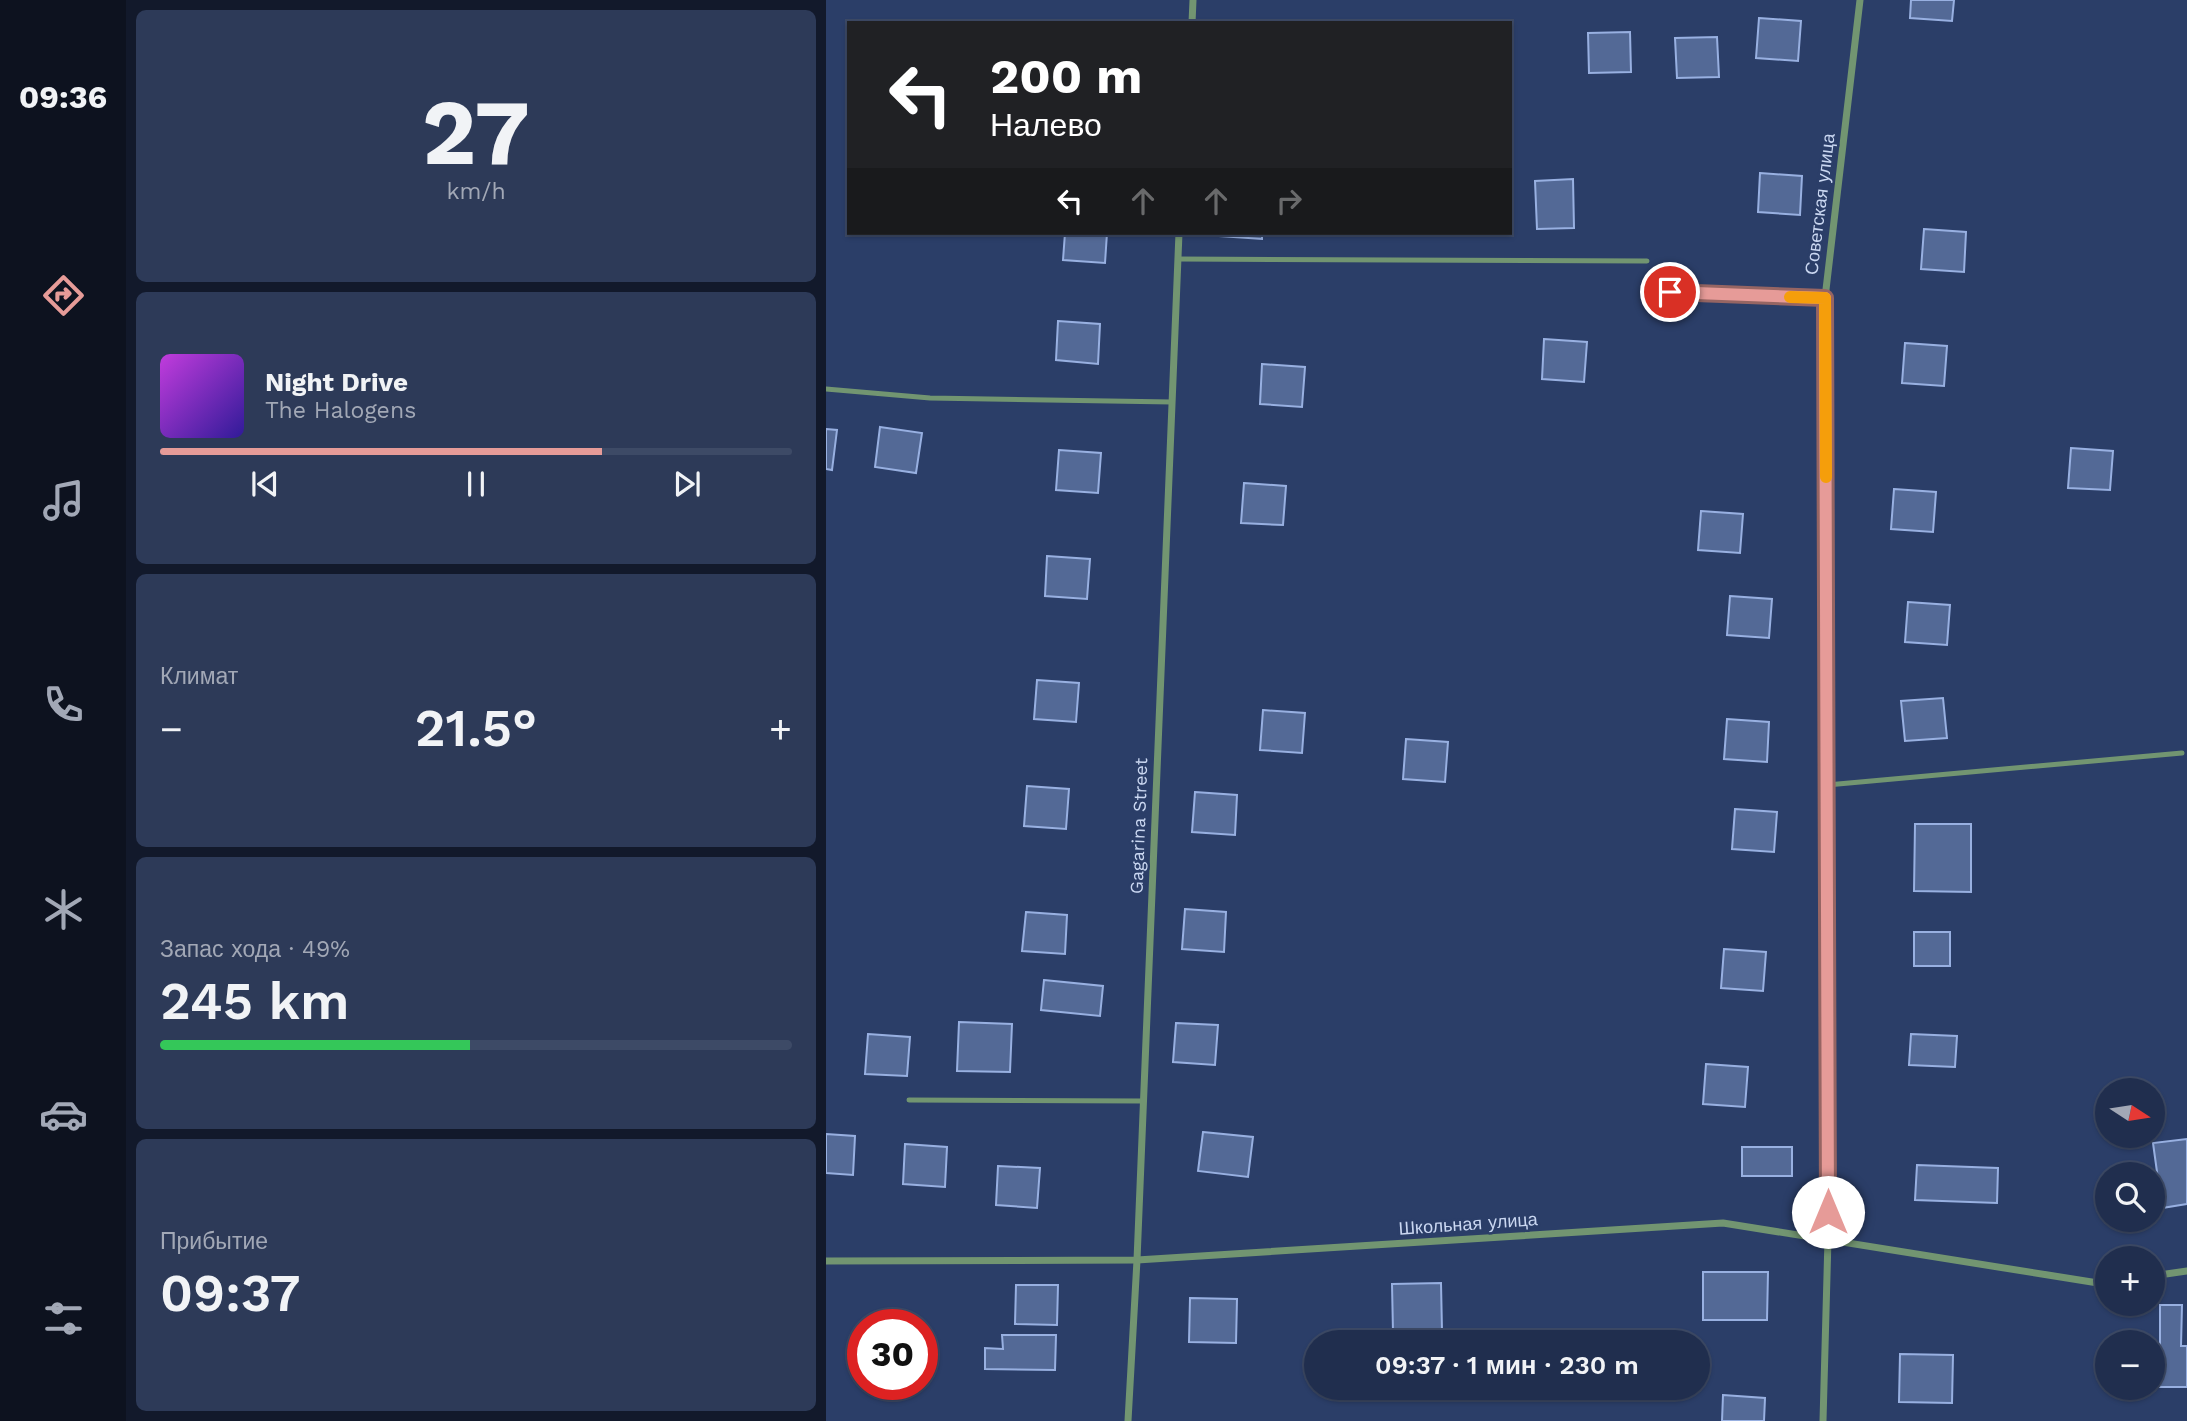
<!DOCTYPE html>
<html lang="ru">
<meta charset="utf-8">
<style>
:root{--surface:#202e4e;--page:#2d3a58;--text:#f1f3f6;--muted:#a2a8b6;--line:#3d4a66;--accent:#e69b98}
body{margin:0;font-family:"Work Sans",sans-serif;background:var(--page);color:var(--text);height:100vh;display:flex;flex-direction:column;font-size:26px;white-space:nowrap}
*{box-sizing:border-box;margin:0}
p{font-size:23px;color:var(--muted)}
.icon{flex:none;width:38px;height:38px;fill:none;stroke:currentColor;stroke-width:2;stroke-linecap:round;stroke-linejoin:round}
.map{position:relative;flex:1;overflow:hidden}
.drawer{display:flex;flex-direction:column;gap:10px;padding:10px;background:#12192b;width:700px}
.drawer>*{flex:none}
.hud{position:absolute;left:21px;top:21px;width:665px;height:214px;border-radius:0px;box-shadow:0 2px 5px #0004,0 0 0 2px var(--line);background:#202124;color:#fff;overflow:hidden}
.needle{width:46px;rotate:102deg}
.fabs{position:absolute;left:1269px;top:1078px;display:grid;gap:14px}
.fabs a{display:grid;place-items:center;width:70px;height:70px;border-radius:50%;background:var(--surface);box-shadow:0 2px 5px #0004,0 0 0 2px var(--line);font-size:35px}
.speed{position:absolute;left:21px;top:1309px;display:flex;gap:14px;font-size:35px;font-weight:700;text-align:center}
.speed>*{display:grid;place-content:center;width:91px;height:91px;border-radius:50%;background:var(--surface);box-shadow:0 2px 5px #0004,0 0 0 2px var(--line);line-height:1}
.speed .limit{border:10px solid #d22;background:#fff;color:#111}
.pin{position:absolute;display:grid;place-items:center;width:60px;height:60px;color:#fff;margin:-30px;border:4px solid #fff;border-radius:50%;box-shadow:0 2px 7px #0007}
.me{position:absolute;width:77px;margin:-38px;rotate:0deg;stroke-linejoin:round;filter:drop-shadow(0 0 5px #0008)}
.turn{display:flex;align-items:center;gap:24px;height:147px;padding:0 28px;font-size:32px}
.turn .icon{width:91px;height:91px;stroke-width:2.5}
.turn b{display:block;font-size:49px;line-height:60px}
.lanes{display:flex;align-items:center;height:66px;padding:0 28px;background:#0003;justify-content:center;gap:35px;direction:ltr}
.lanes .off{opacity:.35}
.big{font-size:52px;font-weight:600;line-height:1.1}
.drawer .card{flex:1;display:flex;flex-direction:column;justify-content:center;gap:10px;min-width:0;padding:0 24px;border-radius:10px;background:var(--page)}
.drawer .dial{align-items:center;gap:0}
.dial b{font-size:91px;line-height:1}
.song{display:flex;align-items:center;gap:21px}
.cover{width:84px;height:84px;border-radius:10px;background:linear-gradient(135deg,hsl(290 70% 55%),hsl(250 70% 35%))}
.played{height:7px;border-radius:4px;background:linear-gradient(90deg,var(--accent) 70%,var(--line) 70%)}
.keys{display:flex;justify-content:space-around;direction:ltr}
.heat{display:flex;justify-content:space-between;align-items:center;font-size:38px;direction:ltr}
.charge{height:10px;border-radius:5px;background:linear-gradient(90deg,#34c759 49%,var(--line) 0)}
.trip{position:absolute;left:478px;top:1330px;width:406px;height:70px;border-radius:35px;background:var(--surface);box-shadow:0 2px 5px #0004,0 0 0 2px var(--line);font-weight:600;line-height:70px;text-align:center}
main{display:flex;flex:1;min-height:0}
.menu{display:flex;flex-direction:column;width:126px;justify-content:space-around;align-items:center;background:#0d121f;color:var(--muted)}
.menu .icon{width:49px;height:49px}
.menu .selected{color:var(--accent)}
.menu b{font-size:32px;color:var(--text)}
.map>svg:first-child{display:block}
</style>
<main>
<nav class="menu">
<b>09:36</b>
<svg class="icon selected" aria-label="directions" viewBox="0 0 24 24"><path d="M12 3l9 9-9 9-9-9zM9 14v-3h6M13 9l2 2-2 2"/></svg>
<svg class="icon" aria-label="music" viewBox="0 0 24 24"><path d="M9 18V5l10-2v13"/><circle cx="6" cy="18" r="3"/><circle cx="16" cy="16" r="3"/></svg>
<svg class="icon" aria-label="phone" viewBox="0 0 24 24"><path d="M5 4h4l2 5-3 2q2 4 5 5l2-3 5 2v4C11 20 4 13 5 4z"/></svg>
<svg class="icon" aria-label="climate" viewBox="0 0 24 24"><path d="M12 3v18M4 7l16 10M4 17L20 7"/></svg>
<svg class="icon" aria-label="car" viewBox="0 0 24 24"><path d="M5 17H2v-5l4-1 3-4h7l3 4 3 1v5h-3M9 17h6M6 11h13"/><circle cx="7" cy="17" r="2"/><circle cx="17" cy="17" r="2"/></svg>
<svg class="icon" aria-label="filters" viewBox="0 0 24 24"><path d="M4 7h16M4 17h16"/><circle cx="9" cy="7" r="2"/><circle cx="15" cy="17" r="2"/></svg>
</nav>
<section class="drawer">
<div class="card dial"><b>27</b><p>km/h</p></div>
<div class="card">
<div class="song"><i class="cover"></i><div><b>Night Drive</b><p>The Halogens</p></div></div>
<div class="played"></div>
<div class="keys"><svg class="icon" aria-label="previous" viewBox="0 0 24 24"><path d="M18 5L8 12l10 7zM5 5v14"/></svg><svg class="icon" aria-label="pause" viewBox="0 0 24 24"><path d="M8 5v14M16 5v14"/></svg><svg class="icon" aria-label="next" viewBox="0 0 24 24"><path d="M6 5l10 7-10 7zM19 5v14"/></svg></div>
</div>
<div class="card"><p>Климат</p>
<div class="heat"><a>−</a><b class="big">21.5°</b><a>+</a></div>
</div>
<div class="card"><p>Запас хода · 49%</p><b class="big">245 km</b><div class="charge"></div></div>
<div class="card"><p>Прибытие</p><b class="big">09:37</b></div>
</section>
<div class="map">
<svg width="1361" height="1421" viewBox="0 0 1361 1421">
<rect width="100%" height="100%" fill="#2b3e68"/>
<g fill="#536996" stroke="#98b0e1" stroke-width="2">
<polygon points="1085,0 1128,0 1126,21 1084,18"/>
<polygon points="933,18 975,21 972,61 930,58"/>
<polygon points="804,32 805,72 763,73 762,33"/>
<polygon points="891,37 893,77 851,78 849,38"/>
<polygon points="934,173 976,176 974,215 932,212"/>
<polygon points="747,179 748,228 711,229 709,181"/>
<polygon points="1098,229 1140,232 1138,272 1095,269"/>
<polygon points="239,233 281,233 279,263 237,260"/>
<polygon points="395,233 436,233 436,239 394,236"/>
<polygon points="232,321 274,324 272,364 230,360"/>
<polygon points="718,339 761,342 758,382 716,379"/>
<polygon points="1079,343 1121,346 1118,386 1076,383"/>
<polygon points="436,364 479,367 476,407 434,404"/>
<polygon points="54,427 96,433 90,473 49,467"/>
<polygon points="0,429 11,430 6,470 0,469"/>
<polygon points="1245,448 1287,451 1284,490 1242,488"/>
<polygon points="233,450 275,453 272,493 230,490"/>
<polygon points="418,483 460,486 457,525 415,523"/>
<polygon points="1068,489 1110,492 1107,532 1065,529"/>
<polygon points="875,511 917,514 914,553 872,550"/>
<polygon points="221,556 264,559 261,599 219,596"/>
<polygon points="904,596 946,599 943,638 901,635"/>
<polygon points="1082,602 1124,605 1121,645 1079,642"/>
<polygon points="211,680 253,683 250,722 208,719"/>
<polygon points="1117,698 1121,738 1079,741 1075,701"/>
<polygon points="437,710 479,713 476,753 434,750"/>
<polygon points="901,719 943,722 941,762 898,759"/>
<polygon points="580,739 622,742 619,782 577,779"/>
<polygon points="201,786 243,789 240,829 198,826"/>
<polygon points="369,792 411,795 409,835 366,832"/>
<polygon points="909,809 951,812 948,852 906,849"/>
<polygon points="1089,824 1145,824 1145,892 1088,891"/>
<polygon points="359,909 400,912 398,952 356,949"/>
<polygon points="200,912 241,915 239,954 196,951"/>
<rect x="1088" y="932" width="36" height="34"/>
<polygon points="898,949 940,952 937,991 895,988"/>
<polygon points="218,980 277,986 274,1016 215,1010"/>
<polygon points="133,1022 186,1024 184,1072 131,1071"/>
<polygon points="350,1023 392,1025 389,1065 347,1062"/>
<polygon points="42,1034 84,1037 81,1076 39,1074"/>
<polygon points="1085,1034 1131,1036 1129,1067 1083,1065"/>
<polygon points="880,1064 922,1067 919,1107 877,1104"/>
<polygon points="377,1132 427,1137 422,1177 372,1171"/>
<polygon points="0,1134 29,1136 27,1175 0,1173"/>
<polygon points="1361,1139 1361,1204 1336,1208 1327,1143"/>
<polygon points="79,1144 121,1147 119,1187 77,1184"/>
<rect x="916" y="1147" width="50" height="29"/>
<polygon points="1091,1165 1172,1168 1171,1203 1089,1200"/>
<polygon points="172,1166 214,1168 211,1208 170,1205"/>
<polygon points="877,1272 942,1272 941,1320 877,1320"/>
<polygon points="615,1283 616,1331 567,1332 566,1284"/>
<polygon points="190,1285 232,1285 231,1325 189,1324"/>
<polygon points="364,1298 411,1299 410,1343 363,1342"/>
<polygon points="1334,1305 1356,1305 1355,1346 1361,1346 1361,1387 1334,1387"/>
<polygon points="176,1335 230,1335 229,1370 159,1369 159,1348 177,1349"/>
<polygon points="1074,1354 1127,1355 1126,1403 1073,1402"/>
<polygon points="897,1395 939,1398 938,1421 896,1421"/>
</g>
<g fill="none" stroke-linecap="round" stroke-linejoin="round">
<g stroke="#729571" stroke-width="5">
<polyline points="352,259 821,261"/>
<polyline points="844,292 999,298"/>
<polyline points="0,389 104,398 346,402"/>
<polyline points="1001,785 1356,753"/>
<polyline points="83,1100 317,1101"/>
</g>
<g stroke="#729571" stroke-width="7">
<polyline points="366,23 367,0"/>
<polyline points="0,1261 311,1260 897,1223 1272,1283 1281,1281"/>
<polyline points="1326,1276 1361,1271"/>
<polyline points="302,1421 311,1260 353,233"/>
<polyline points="997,1421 1002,1239 999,298 1034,0"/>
</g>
</g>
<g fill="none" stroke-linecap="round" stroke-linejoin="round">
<defs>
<polyline id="route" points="844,292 999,298 1002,1212"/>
</defs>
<use href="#route" stroke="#966563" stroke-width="18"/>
<use href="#route" stroke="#e69b98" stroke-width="12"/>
<polyline stroke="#f59e0b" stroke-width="12" points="964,297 999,298 1000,477"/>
</g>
<g text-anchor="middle" stroke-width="5" stroke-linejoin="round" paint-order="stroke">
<g font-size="18" fill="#cad7f1" stroke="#2b3e68">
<text transform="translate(994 204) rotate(-83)" y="6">Советская улица</text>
<text transform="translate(313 826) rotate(-88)" y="6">Gagarina Street</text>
<text transform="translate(642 1224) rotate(-4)" y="6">Школьная улица</text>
</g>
</g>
</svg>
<div class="fabs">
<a><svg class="needle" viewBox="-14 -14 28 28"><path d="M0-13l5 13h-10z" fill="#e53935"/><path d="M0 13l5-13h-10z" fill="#a2a8b6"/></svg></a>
<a><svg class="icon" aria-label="search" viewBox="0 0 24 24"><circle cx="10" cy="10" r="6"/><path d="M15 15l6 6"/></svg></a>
<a>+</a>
<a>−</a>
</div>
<div class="speed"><div class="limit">30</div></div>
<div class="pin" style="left:844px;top:292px;background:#d93025"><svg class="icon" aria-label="arrive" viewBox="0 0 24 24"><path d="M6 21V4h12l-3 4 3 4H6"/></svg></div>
<svg class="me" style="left:1002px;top:1212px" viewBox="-20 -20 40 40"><circle r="19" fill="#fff"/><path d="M0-13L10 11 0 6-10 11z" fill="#e69b98"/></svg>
<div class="trip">09:37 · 1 мин · 230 m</div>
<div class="hud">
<div class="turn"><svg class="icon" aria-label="left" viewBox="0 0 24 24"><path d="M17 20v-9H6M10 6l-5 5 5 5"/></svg><div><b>200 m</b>Налево</div></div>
<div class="lanes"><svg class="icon" aria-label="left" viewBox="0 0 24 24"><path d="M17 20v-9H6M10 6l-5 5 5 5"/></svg><svg class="icon off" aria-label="ahead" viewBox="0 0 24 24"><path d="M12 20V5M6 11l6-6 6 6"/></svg><svg class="icon off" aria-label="ahead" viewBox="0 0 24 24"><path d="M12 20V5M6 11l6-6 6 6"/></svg><svg class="icon off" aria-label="right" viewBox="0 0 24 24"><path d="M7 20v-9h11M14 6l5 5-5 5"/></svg></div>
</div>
</div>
</main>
